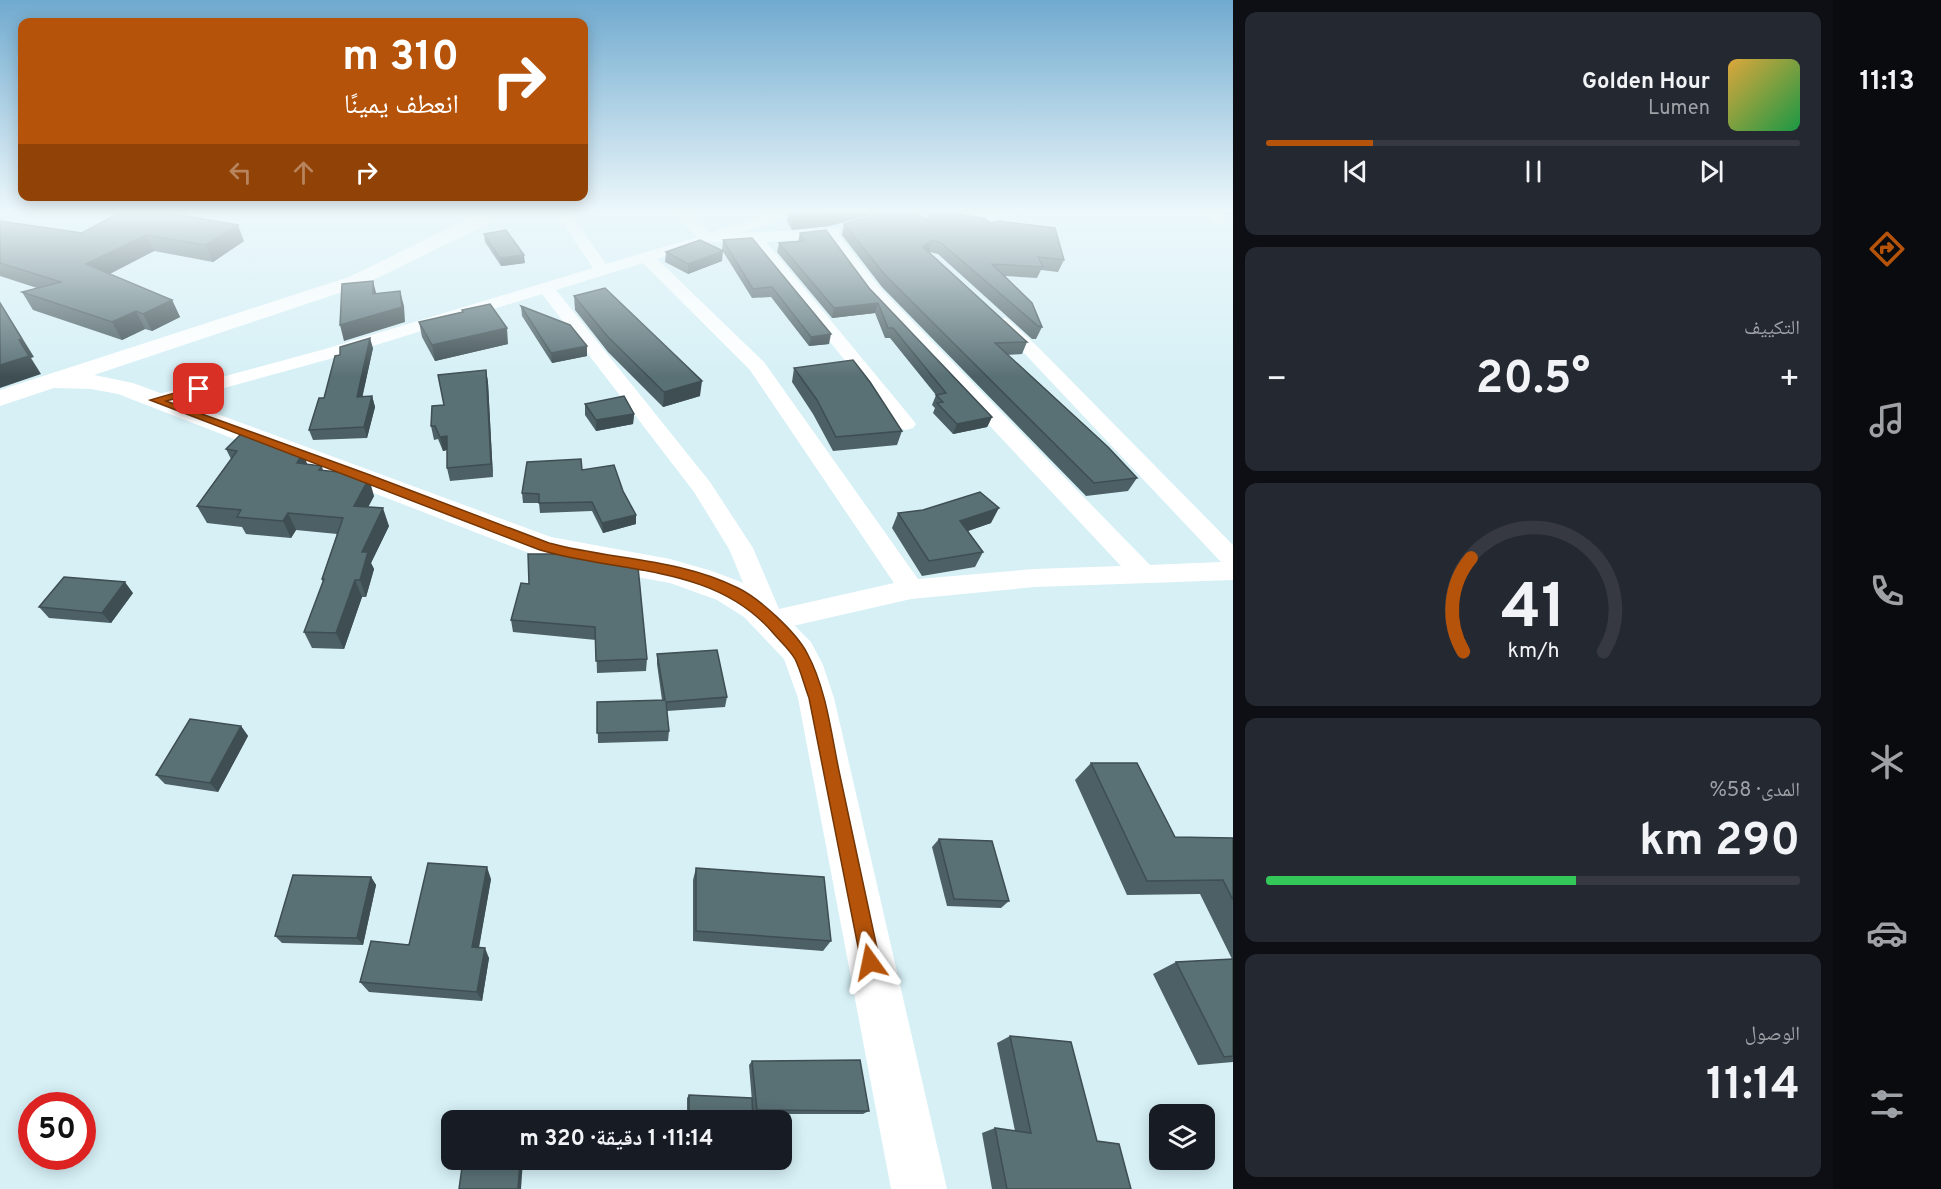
<!DOCTYPE html>
<html lang="ar">
<meta charset="utf-8">
<style>
:root{--surface:#171b24;--page:#242831;--text:#f1f3f6;--muted:#9ea1a6;--line:#363941;--accent:#b45309}
body{margin:0;font-family:Overpass,"Noto Naskh Arabic",sans-serif;background:var(--page);color:var(--text);direction:rtl;height:100vh;display:flex;flex-direction:column;font-size:22px;white-space:nowrap}
*{box-sizing:border-box;margin:0}
p{font-size:20px;color:var(--muted)}
.icon{flex:none;width:33px;height:33px;fill:none;stroke:currentColor;stroke-width:2;stroke-linecap:round;stroke-linejoin:round}
.map{position:relative;flex:1;overflow:hidden;direction:ltr}
.side{display:flex;flex-direction:column;gap:12px;padding:12px;background:#0d0f14;width:600px}
.side>*{flex:none}
.hud{position:absolute;left:18px;top:18px;width:570px;height:183px;border-radius:12px;box-shadow:0 3px 15px #0003;direction:rtl;background:#b45309;color:#fff;overflow:hidden}
.tools{position:absolute;left:1149px;top:1104px;display:grid;gap:12px}
.tools a{display:grid;place-items:center;width:66px;height:66px;border-radius:12px;background:var(--surface);box-shadow:0 3px 15px #0003;font-size:30px}
.speed{position:absolute;left:18px;top:1092px;display:flex;gap:12px;font-size:30px;font-weight:700;text-align:center}
.speed>*{display:grid;place-content:center;width:78px;height:78px;border-radius:50%;background:var(--surface);box-shadow:0 3px 15px #0003;line-height:1}
.speed .limit{border:9px solid #d22;background:#fff;color:#111}
.pin{position:absolute;display:grid;place-items:center;width:51px;height:51px;color:#fff;margin:-26px;border-radius:12px;box-shadow:0 3px 9px #0006}
.me{position:absolute;width:66px;margin:-33px;rotate:348deg;stroke-linejoin:round;filter:drop-shadow(0 0 4px #0008)}
.turn{display:flex;align-items:center;gap:21px;height:126px;padding:0 30px;font-size:27px}
.turn .icon{width:78px;height:78px;stroke-width:2.5}
.turn b{display:block;font-size:42px;line-height:51px}
.lanes{display:flex;align-items:center;height:57px;padding:0 30px;background:#0003;justify-content:center;gap:30px;direction:ltr}
.lanes .off{opacity:.35}
.big{font-size:45px;font-weight:700;line-height:1.1}
.side .widget{flex:1;display:flex;flex-direction:column;justify-content:center;gap:9px;min-width:0;padding:0 21px;border-radius:12px;background:var(--page)}
.side .dial{align-items:center;gap:0}
.dial svg{height:156px;overflow:visible;fill:none;stroke:var(--line);stroke-width:7;stroke-linecap:round;text-anchor:middle}
.dial text{fill:var(--text);stroke:none}
.song{display:flex;align-items:center;gap:18px}
.cover{width:72px;height:72px;border-radius:9px;background:linear-gradient(135deg,hsl(40 70% 55%),hsl(140 70% 35%))}
.played{height:6px;border-radius:3px;background:linear-gradient(90deg,var(--accent) 20%,var(--line) 20%)}
.keys{display:flex;justify-content:space-around;direction:ltr}
.heat{display:flex;justify-content:space-between;align-items:center;font-size:33px;direction:ltr}
.charge{height:9px;border-radius:4px;background:linear-gradient(90deg,#34c759 58%,var(--line) 0)}
.trip{position:absolute;left:441px;top:1110px;width:351px;height:60px;border-radius:12px;background:var(--surface);box-shadow:0 3px 15px #0003;font-weight:700;line-height:60px;text-align:center;direction:rtl}
main{display:flex;flex:1;min-height:0}
.tabs{display:flex;flex-direction:column;width:108px;justify-content:space-around;align-items:center;background:#090b0e;color:var(--muted)}
.tabs .icon{width:42px;height:42px}
.tabs .selected{color:var(--accent)}
.tabs b{font-size:27px;color:var(--text)}
.map>svg:first-child{display:block}
</style>
<main>
<nav class="tabs">
<b>11:13</b>
<svg class="icon selected" aria-label="directions" viewBox="0 0 24 24"><path d="M12 3l9 9-9 9-9-9zM9 14v-3h6M13 9l2 2-2 2"/></svg>
<svg class="icon" aria-label="music" viewBox="0 0 24 24"><path d="M9 18V5l10-2v13"/><circle cx="6" cy="18" r="3"/><circle cx="16" cy="16" r="3"/></svg>
<svg class="icon" aria-label="phone" viewBox="0 0 24 24"><path d="M5 4h4l2 5-3 2q2 4 5 5l2-3 5 2v4C11 20 4 13 5 4z"/></svg>
<svg class="icon" aria-label="climate" viewBox="0 0 24 24"><path d="M12 3v18M4 7l16 10M4 17L20 7"/></svg>
<svg class="icon" aria-label="car" viewBox="0 0 24 24"><path d="M5 17H2v-5l4-1 3-4h7l3 4 3 1v5h-3M9 17h6M6 11h13"/><circle cx="7" cy="17" r="2"/><circle cx="17" cy="17" r="2"/></svg>
<svg class="icon" aria-label="filters" viewBox="0 0 24 24"><path d="M4 7h16M4 17h16"/><circle cx="9" cy="7" r="2"/><circle cx="15" cy="17" r="2"/></svg>
</nav>
<section class="side">
<div class="widget">
<div class="song"><i class="cover"></i><div><b>Golden Hour</b><p>Lumen</p></div></div>
<div class="played"></div>
<div class="keys"><svg class="icon" aria-label="previous" viewBox="0 0 24 24"><path d="M18 5L8 12l10 7zM5 5v14"/></svg><svg class="icon" aria-label="pause" viewBox="0 0 24 24"><path d="M8 5v14M16 5v14"/></svg><svg class="icon" aria-label="next" viewBox="0 0 24 24"><path d="M6 5l10 7-10 7zM19 5v14"/></svg></div>
</div>
<div class="widget"><p>التكييف</p>
<div class="heat"><a>−</a><b class="big">20.5°</b><a>+</a></div>
</div>
<div class="widget dial"><svg viewBox="0 0 100 80">
<path d="M14 69A42 42 0 1 1 86 69"/>
<path d="M14 69A42 42 0 0 1 18 21" stroke="#b45309"/>
<text x="50" y="56" font-size="32" font-weight="700">41</text>
<text x="50" y="72" font-size="11">km/h</text>
</svg></div>
<div class="widget"><p>المدى · 58%</p><b class="big">290 km</b><div class="charge"></div></div>
<div class="widget"><p>الوصول</p><b class="big">11:14</b></div>
</section>
<div class="map">
<svg width="1233" height="1189" viewBox="0 0 1233 1189">
<rect width="100%" height="100%" fill="#d6f0f6"/>
<g fill="none" stroke-linecap="round" stroke-linejoin="round">
<g fill="#fff" fill-rule="evenodd">
<polygon points="208,210 224,210 214,216 209,215"/>
<path d="M554,210h14l38,54 91,-27 -26,-27h16l23,23 74,-23h23l-2,3 -65,20 99,-5 2,3 -3,3 42,54 270,277 71,-3 -196,-208 -34,-32 3,-4h12l31,28 196,199v35l-198,7 -124,12 -140,32 -9,-3 -33,-79 -35,-57 -152,-198 -205,63 -175,48h-14l-3,-4 3,-4 177,-48 268,-81zM825,237l43,59 253,270 -86,3 -117,10 -154,-217 -107,-103 52,-17h41l149,186 7,2 7,-2 3,-4 -3,-4 -147,-178zM643,263l107,107 144,213 -115,26 -26,-61 -43,-66 -154,-192z"/>
<polygon points="981,210 995,210 995,228 993,231 988,232 981,228"/>
<polygon points="1198,210 1215,210 1225,220 1218,224 1213,223"/>
</g>
<polygon fill="#fff" fill-rule="evenodd" points="486,210 511,210 508,214 363,285 94,375 133,383 551,537 670,559 712,571 741,582 768,599 811,642 823,665 834,698 947,1189 891,1189 798,698 784,659 744,617 717,600 670,583 576,566 534,555 118,394 91,389 54,388 0,406 0,390 349,277"/>
</g>
<g fill="#4d6065">
<polygon points="124,210 244,241 213,262 154,251 110,274 172,300 180,317 152,331 145,329 122,340 33,310 22,292 37,288 0,276 0,221 82,233"/>
<polygon points="789,210 881,210 881,212 829,226 792,230 787,221"/>
<polygon points="929,210 963,210 963,215 1064,260 1058,272 1041,270 1037,278 1005,276 1042,327 1036,339 1032,339 938,254 929,252 1027,342 1022,354 1007,355 1137,478 1128,491 1086,496 882,287 842,235 844,224 927,219"/>
<polygon points="1221,210 1233,210 1233,215 1225,214"/>
<polygon points="800,233 869,288 992,417 987,427 953,434 933,413 935,408 932,405 936,395 890,338 885,338 875,313 832,318 777,252 779,243 798,242"/>
<polygon points="484,234 525,263 501,266 485,242"/>
<polygon points="752,238 829,344 809,346 771,297 752,298 722,250 723,240"/>
<polygon points="666,252 722,261 688,274 665,262"/>
<polygon points="574,296 700,396 663,407 608,352 575,310"/>
<polygon points="521,306 587,356 552,363 522,316"/>
<polygon points="462,310 508,344 435,361 422,337 419,322 462,312"/>
<polygon points="373,348 362,397 372,396 375,407 367,438 313,440 309,430 324,398 340,355"/>
<polygon points="794,368 902,431 897,445 833,451 813,414 792,382"/>
<polygon points="486,370 488,383 493,477 450,481 447,468 447,450 443,451 438,439 434,440 431,426 444,405"/>
<polygon points="585,404 634,414 633,424 596,431 585,415"/>
<polygon points="226,449 307,464 322,466 323,470 374,496 368,507 389,526 371,563 374,569 366,597 362,597 344,649 312,648 304,632 323,583 322,579 337,534 296,530 291,538 246,534 242,527 207,523 197,506 231,459"/>
<polygon points="582,470 623,491 636,515 636,524 603,533 592,511 540,513 539,503 523,503 522,493"/>
<polygon points="898,513 991,523 968,531 983,552 975,567 922,576 892,528"/>
<polygon points="529,584 647,659 646,671 597,673 596,640 513,632 511,620"/>
<polygon points="133,593 111,623 49,618 39,607"/>
<polygon points="657,654 727,697 725,707 667,711 669,731 668,741 598,743 597,702 662,700 657,664"/>
<polygon points="241,726 248,736 218,792 165,784 156,775"/>
<polygon points="1091,763 1175,837 1233,838 1233,1062 1198,1065 1153,974 1176,962 1232,959 1200,894 1127,895 1075,780"/>
<polygon points="939,839 1009,901 1001,908 947,906 932,847"/>
<polygon points="696,868 831,941 823,951 693,941 693,880"/>
<polygon points="371,877 376,885 363,945 282,943 275,936"/>
<polygon points="491,879 479,948 489,958 482,1001 369,992 360,982"/>
<polygon points="1010,1036 1097,1141 1131,1189 992,1189 982,1133 995,1128 1015,1131 997,1043"/>
<polygon points="752,1061 869,1111 863,1114 753,1114 749,1065"/>
<polygon points="689,1095 753,1120 687,1120 687,1098"/>
</g>
<g fill="#3e4e52">
<polygon points="841,210 881,210 881,212 829,226 792,230 794,217"/>
<polygon points="238,225 244,241 213,262 206,245"/>
<polygon points="146,235 154,251 95,281 86,264"/>
<polygon points="932,240 929,252 923,247"/>
<polygon points="723,251 722,261 688,274 688,264"/>
<polygon points="524,255 525,263 501,266 500,258"/>
<polygon points="373,281 377,296 373,294"/>
<polygon points="400,291 404,306 405,322 344,341 340,325"/>
<polygon points="172,300 180,317 152,331 143,314"/>
<polygon points="0,302 34,357 31,358 41,374 0,388 0,365 19,340"/>
<polygon points="878,303 875,313 832,318 834,308"/>
<polygon points="136,311 145,329 122,340 112,322"/>
<polygon points="507,328 508,344 435,361 432,345"/>
<polygon points="831,334 829,344 809,346 811,337"/>
<polygon points="370,338 373,348 360,408 357,397"/>
<polygon points="587,346 587,356 552,363 551,353"/>
<polygon points="486,370 488,383 493,477 491,464"/>
<polygon points="702,381 700,396 663,407 664,392"/>
<polygon points="372,396 375,407 367,438 364,427"/>
<polygon points="634,414 633,424 596,431 596,420"/>
<polygon points="992,417 987,427 953,434 957,424"/>
<polygon points="447,436 450,449 443,451 440,437"/>
<polygon points="303,453 310,471 297,463"/>
<polygon points="369,478 374,496 360,523 354,506"/>
<polygon points="383,508 389,526 371,563 374,569 366,597 360,580 362,552"/>
<polygon points="999,508 991,523 953,536 960,521"/>
<polygon points="288,513 296,530 291,538 283,521"/>
<polygon points="636,515 636,524 603,533 602,523"/>
<polygon points="355,580 362,597 344,649 336,633"/>
<polygon points="125,582 133,593 111,623 102,613"/>
<polygon points="241,726 248,736 218,792 210,783"/>
<polygon points="487,867 491,879 477,957 472,947"/>
<polygon points="371,877 376,885 363,945 357,938"/>
<polygon points="485,948 489,958 482,1001 477,992"/>
<polygon points="520,1160 523,1160 521,1189 518,1189"/>
</g>
<g fill="#597075" stroke="#3e4e52" stroke-width="1.5">
<polygon points="124,210 151,210 238,225 206,245 146,235 86,264 172,300 143,314 136,311 112,322 22,292 61,282 0,263 0,221 82,233"/>
<polygon points="790,210 841,210 831,213 794,217"/>
<polygon points="894,210 907,210 929,220 930,210 963,210 963,215 984,218 991,223 998,221 1055,228 1064,260 1038,257 1043,267 992,264 1032,303 1042,327 1038,326 941,243 932,240 923,247 1027,342 995,343 1108,447 1137,478 1094,483 885,275 844,224"/>
<polygon points="506,230 524,255 500,258 484,234"/>
<polygon points="826,230 869,288 992,417 957,424 937,403 943,402 936,395 946,393 893,328 888,328 878,303 834,308 779,243 804,241 800,233"/>
<polygon points="752,238 831,334 811,337 772,287 753,289 723,240"/>
<polygon points="700,240 723,251 688,264 666,252"/>
<polygon points="373,281 373,294 400,291 402,307 340,325 342,284"/>
<polygon points="605,288 702,381 664,392 608,337 574,296"/>
<polygon points="0,303 22,339 19,340 29,356 0,365"/>
<polygon points="490,304 507,328 432,345 419,322 463,312 462,310"/>
<polygon points="521,306 570,325 587,346 551,353"/>
<polygon points="370,338 357,397 372,396 364,427 309,430 319,398 324,398 335,356 340,355 340,347"/>
<polygon points="853,360 870,382 902,431 836,437 817,400 794,368"/>
<polygon points="486,370 491,464 447,468 447,436 440,437 435,426 431,426 432,406 444,405 438,375"/>
<polygon points="624,396 634,414 596,420 585,404"/>
<polygon points="242,433 259,437 303,453 297,463 322,466 319,470 357,474 369,478 354,506 383,508 362,552 368,552 360,580 355,580 336,633 304,632 324,579 322,579 343,518 288,513 283,521 237,517 241,510 197,506 237,451 226,449"/>
<polygon points="581,459 582,470 614,465 623,491 636,515 602,523 592,502 539,503 539,494 522,493 527,462"/>
<polygon points="980,492 999,508 960,521 983,552 929,561 898,513 923,510"/>
<polygon points="528,554 569,554 638,567 647,659 596,661 595,627 511,620 521,583 529,584"/>
<polygon points="64,577 125,582 102,613 39,607"/>
<polygon points="717,650 727,697 666,702 669,731 597,733 597,702 665,700 657,654"/>
<polygon points="190,719 241,726 210,783 156,775"/>
<polygon points="1091,763 1137,763 1175,837 1233,838 1233,900 1223,880 1147,881"/>
<polygon points="939,839 992,841 1009,901 954,899"/>
<polygon points="428,863 487,867 472,947 485,948 477,992 360,982 371,941 409,945"/>
<polygon points="696,868 824,877 831,941 696,931"/>
<polygon points="293,875 371,877 357,938 275,936"/>
<polygon points="1233,959 1233,1056 1224,1057 1176,962"/>
<polygon points="1010,1036 1071,1042 1097,1141 1119,1144 1131,1189 1007,1189 995,1128 1031,1133"/>
<polygon points="860,1060 869,1111 757,1110 752,1061"/>
<polygon points="689,1095 752,1098 753,1120 689,1120"/>
<polygon points="463,1160 520,1160 518,1189 459,1189"/>
</g>
<linearGradient id="sky" x2="0" y2="1"><stop stop-color="#70aacf"/><stop offset="0.56" stop-color="#edf8fb"/><stop offset="1" stop-color="#edf8fb" stop-opacity="0"/></linearGradient>
<rect width="1233" height="377" fill="url(#sky)"/>
<path fill="#b45309" stroke="#753606" stroke-width="1.5" d="M199,386l5,3 -1,2 -37,10 204,74 179,68c62,17 130,15 189,45 21,10 58,44 69,65 19,35 24,79 32,118 14,63 27,127 41,191l-3,7 -7,2 -7,-2 -2,-7 -52,-264c-5,-13 -8,-27 -14,-39 -5,-9 -14,-17 -21,-25 -59,-70 -153,-60 -234,-84l-390,-150z"/>
</svg>
<div class="tools">
<a><svg class="icon" aria-label="layers" viewBox="0 0 24 24"><path d="M12 4l9 5-9 5-9-5zM3 14l9 5 9-5"/></svg></a>
</div>
<div class="speed"><div class="limit">50</div></div>
<div class="pin" style="left:199px;top:389px;background:#d93025"><svg class="icon" aria-label="arrive" viewBox="0 0 24 24"><path d="M6 21V4h12l-3 4 3 4H6"/></svg></div>
<svg class="me" style="left:870px;top:962px" viewBox="-20 -20 40 40"><path d="M0-17L14 15 0 8-14 15z" fill="#b45309" stroke="#fff" stroke-width="4"/></svg>
<div class="trip">11:14 · 1 دقيقة · 320 m</div>
<div class="hud">
<div class="turn"><svg class="icon" aria-label="right" viewBox="0 0 24 24"><path d="M7 20v-9h11M14 6l5 5-5 5"/></svg><div><b>310 m</b>انعطف يمينًا</div></div>
<div class="lanes"><svg class="icon off" aria-label="left" viewBox="0 0 24 24"><path d="M17 20v-9H6M10 6l-5 5 5 5"/></svg><svg class="icon off" aria-label="ahead" viewBox="0 0 24 24"><path d="M12 20V5M6 11l6-6 6 6"/></svg><svg class="icon" aria-label="right" viewBox="0 0 24 24"><path d="M7 20v-9h11M14 6l5 5-5 5"/></svg></div>
</div>
</div>
</main>
